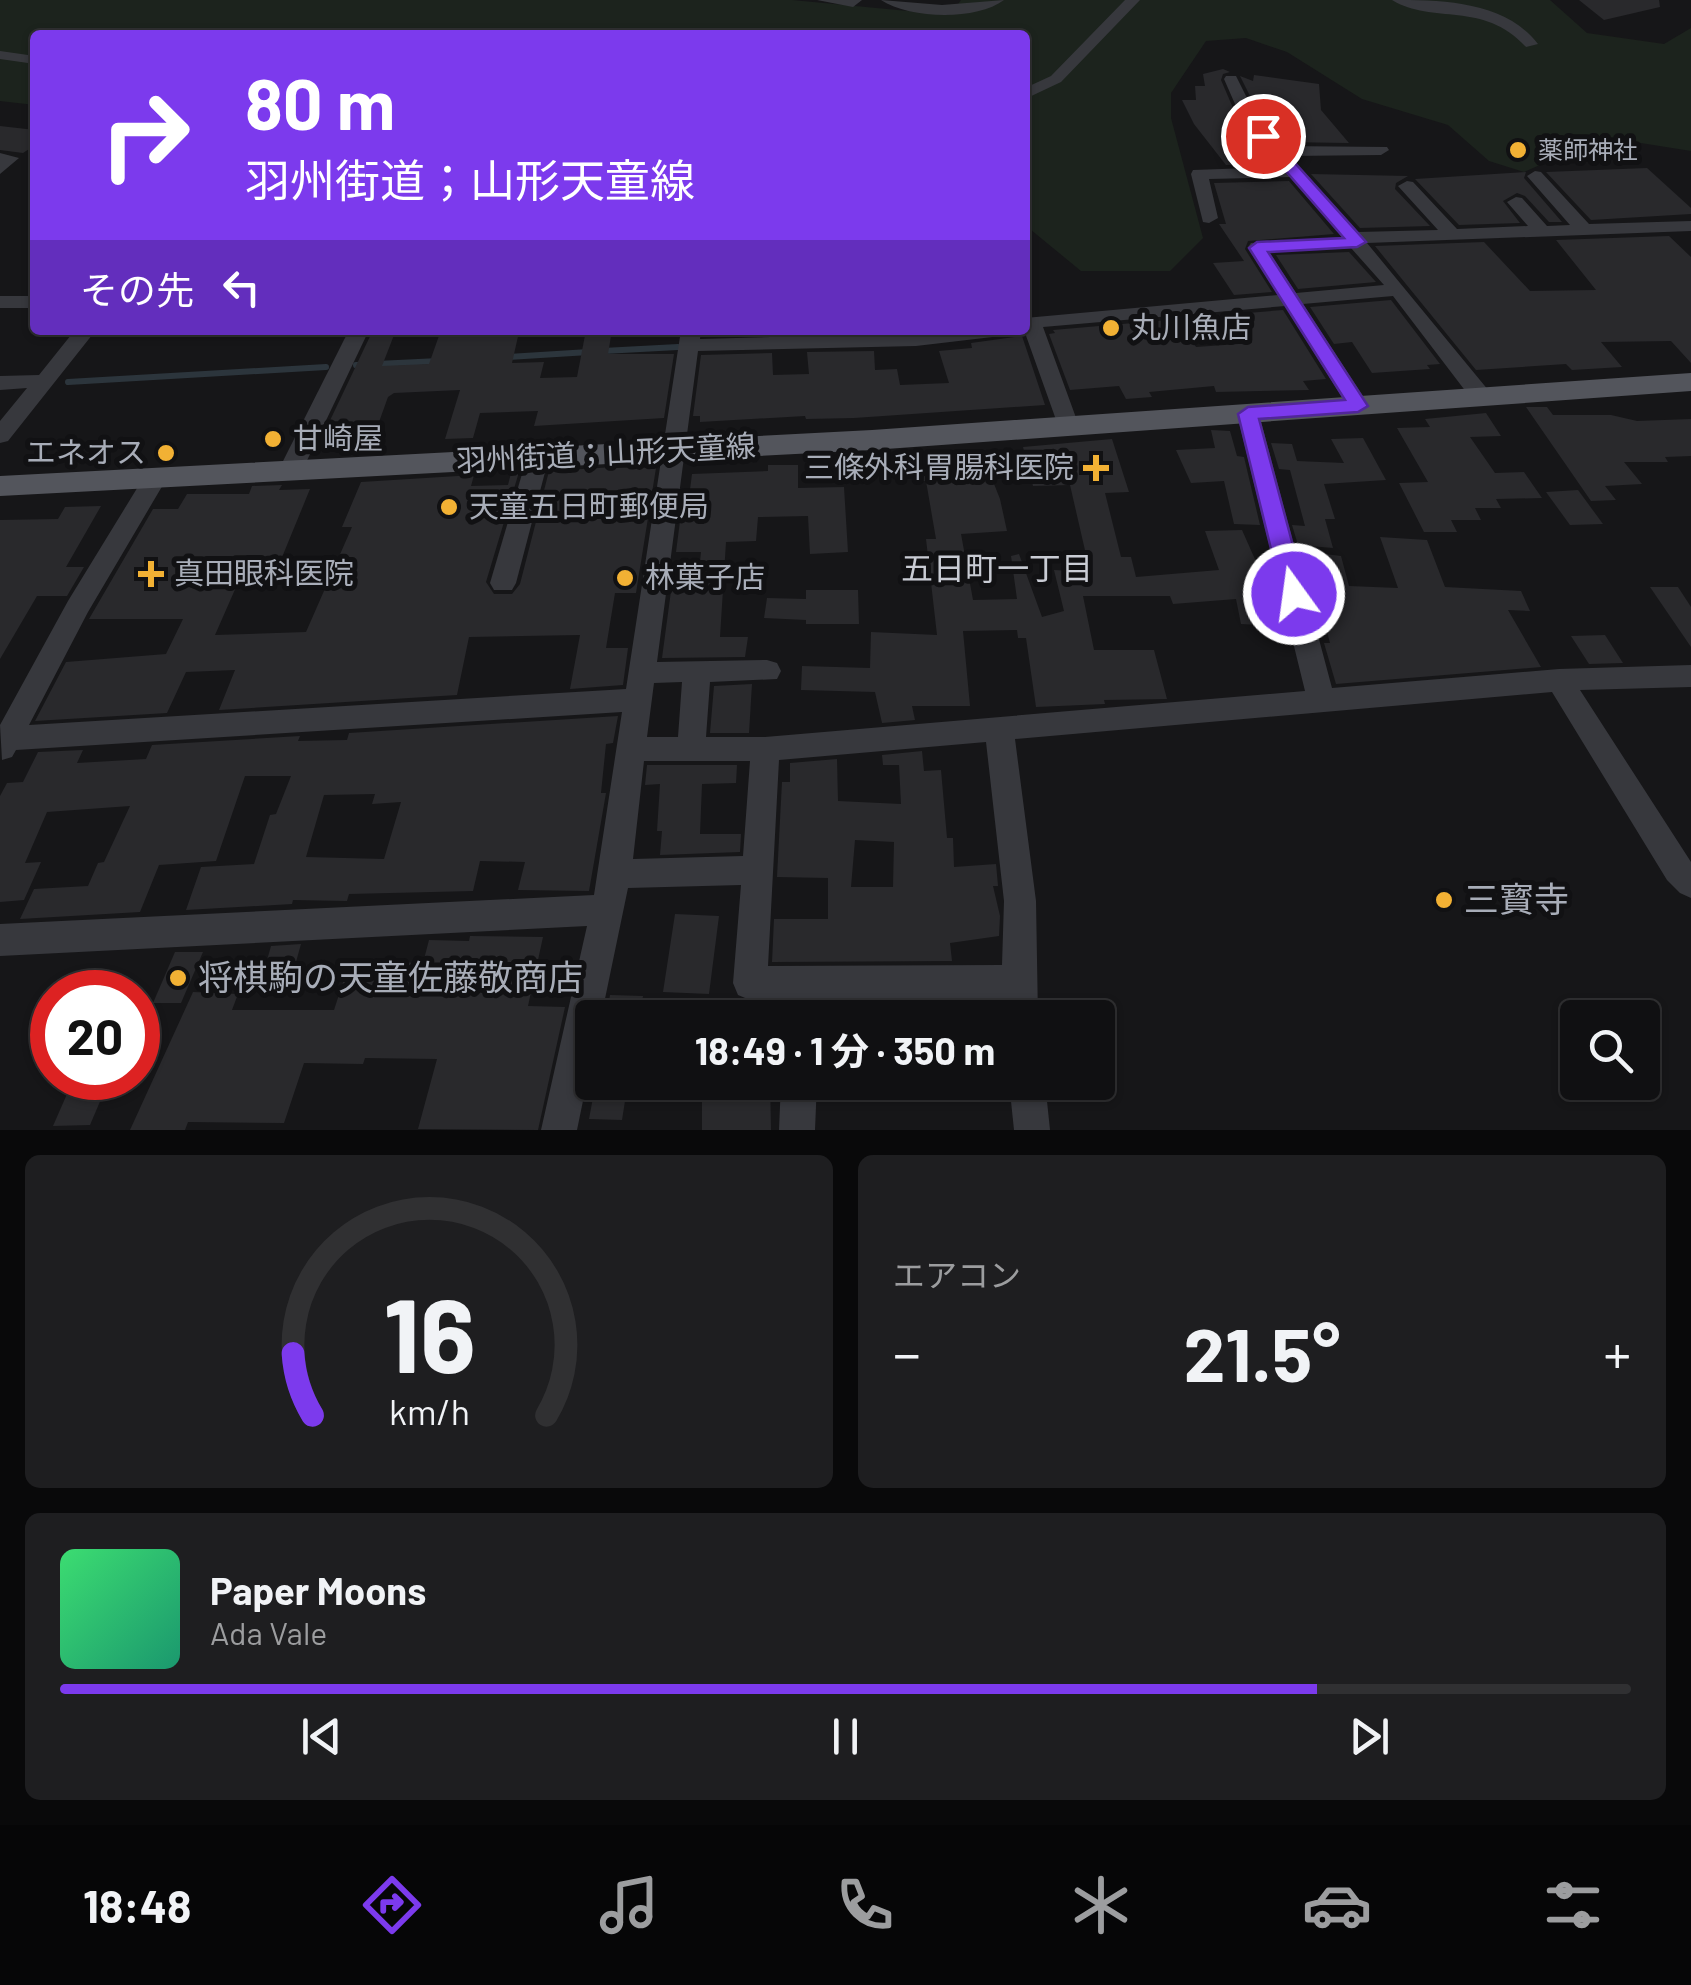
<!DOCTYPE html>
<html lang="ja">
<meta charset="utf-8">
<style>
:root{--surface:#101012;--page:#1e1e20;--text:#f1f3f6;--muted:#9c9d9f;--line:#303032;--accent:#7c3aed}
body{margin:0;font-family:Barlow,"Noto Sans JP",sans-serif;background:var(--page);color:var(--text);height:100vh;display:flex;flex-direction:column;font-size:38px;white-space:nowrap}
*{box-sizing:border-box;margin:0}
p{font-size:32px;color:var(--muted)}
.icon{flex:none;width:55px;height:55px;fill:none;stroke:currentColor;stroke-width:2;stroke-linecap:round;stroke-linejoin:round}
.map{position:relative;height:1130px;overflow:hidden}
.sheet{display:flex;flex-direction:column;gap:25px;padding:25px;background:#09090a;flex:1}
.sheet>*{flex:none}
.banner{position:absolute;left:30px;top:30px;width:1000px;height:305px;border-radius:10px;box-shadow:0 2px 8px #0004,0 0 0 2px var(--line);background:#7c3aed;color:#fff;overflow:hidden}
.buttons{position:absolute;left:1560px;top:1000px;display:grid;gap:20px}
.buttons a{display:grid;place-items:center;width:100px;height:100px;border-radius:10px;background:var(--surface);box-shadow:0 2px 8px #0004,0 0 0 2px var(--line);font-size:50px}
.speed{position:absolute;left:30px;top:970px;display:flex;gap:20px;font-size:50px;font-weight:700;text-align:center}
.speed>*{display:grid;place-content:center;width:130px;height:130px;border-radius:50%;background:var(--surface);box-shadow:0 2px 8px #0004,0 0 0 2px var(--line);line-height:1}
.speed .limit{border:15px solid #d22;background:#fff;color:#111}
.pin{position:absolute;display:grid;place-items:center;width:85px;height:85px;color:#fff;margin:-42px;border:5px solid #fff;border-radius:50%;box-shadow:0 2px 10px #0007}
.me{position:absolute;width:110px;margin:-55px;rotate:346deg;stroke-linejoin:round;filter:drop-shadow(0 0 8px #0008)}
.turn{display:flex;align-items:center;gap:35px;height:210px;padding:0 50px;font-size:45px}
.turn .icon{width:130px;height:130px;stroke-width:2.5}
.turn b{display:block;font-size:70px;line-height:85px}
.then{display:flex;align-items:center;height:95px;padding:0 50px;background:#0003;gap:20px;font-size:38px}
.big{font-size:75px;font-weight:700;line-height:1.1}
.sheet .card{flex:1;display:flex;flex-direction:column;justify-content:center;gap:15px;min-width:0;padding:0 35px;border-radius:15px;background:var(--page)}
.sheet .dial{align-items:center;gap:0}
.dial svg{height:260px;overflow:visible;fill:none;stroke:var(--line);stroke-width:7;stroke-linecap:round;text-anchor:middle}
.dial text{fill:var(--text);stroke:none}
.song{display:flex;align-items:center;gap:30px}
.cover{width:120px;height:120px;border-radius:15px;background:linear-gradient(135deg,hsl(140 70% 55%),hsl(160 70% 35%))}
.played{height:10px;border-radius:5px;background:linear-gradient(90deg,var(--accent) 80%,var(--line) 80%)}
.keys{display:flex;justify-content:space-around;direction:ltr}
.heat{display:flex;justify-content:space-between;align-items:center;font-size:55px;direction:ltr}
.sheet .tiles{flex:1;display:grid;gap:25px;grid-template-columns:1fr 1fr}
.card:last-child{grid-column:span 2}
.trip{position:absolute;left:575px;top:1000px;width:540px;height:100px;border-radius:10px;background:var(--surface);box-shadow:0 2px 8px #0004,0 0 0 2px var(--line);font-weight:700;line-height:100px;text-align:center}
.dock{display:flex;height:160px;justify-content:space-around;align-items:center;background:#060607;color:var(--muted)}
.dock .icon{width:70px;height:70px}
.dock .current{color:var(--accent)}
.dock b{font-size:45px;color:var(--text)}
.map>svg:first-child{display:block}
</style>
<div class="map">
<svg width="1691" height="1130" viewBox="0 0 1691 1130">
<rect width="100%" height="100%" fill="#161618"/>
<polygon fill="#1c231d" points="0,0 792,0 950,15 961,0 1550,0 1587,33 1664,44 1691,28 1691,151 1603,137 1524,172 1489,161 1448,125 1362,99 1287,52 1246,38 1206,41 1171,93 1171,118 1203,238 1170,271 1081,271 1025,225 1025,35 35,35 35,105 0,101"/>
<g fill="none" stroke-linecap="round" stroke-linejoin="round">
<g stroke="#2c353c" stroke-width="6">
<polyline points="603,351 678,347"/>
<polyline points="508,357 589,352"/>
<polyline points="356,365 439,361"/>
<polyline points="68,382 326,367"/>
</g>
</g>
<g fill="#29292c" fill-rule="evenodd">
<polygon points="1579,0 1659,0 1660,7 1604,20"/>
<polygon points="1223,69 1230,72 1223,74 1221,80 1239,122 1266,154 1267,164 1226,165 1194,124 1182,100 1196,100 1195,86 1205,86 1203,74"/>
<polygon points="1254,75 1319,84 1321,110 1349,143 1283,142 1260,116 1240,76 1253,81"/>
<polygon points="0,126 35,130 35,145 23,153 0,150"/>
<polygon points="1647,168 1691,208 1691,214 1591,220 1546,172"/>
<polygon points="1526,172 1524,178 1562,222 1549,222 1525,196 1517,193 1503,201 1520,223 1459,225 1415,179"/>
<polygon points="1311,174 1408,176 1396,183 1395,189 1430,226 1360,228"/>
<polygon points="1289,181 1334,234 1248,241 1245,249 1272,292 1234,295 1213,263 1244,261 1219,224 1226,224 1214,183"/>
<polygon points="1669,236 1691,257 1691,363 1671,341 1601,342 1622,367 1572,370 1566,364 1476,370 1375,246 1484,242 1530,291 1596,290 1556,240"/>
<polygon points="1349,252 1376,282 1298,289 1276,255"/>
<polygon points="1391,300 1440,364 1427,365 1430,369 1372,373 1352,342 1334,344 1310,307"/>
<polygon points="1283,310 1326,379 1303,381 1309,390 1216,392 1214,386 1149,392 1152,397 1126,399 1119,386 1070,390 1049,334 1055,333 1053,330 1180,319 1196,347 1252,343 1236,314"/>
<polygon points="373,330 396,330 382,366 429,364 441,330 519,332 512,363 544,362 540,378 577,377 586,330 612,330 608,354 674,354 664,418 534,426 538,411 480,413 473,438 445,439 460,390 394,393 388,397 379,422 350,423 347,431 325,431"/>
<polygon points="1022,336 1045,405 854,418 806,419 805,416 700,422 700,416 693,416 701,355 772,353 773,375 809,374 807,352 874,351 875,370 897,369 900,385 949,383 939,351 972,348 971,343"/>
<polygon points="1526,407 1547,407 1553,415 1611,415 1637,421 1691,419 1691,456 1665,457 1668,462 1624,462 1642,484 1605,486 1616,500 1591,501"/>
<polygon points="1486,413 1501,436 1470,437 1495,473 1524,472 1542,498 1496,499 1501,508 1475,508 1481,520 1451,520 1457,532 1424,532 1399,483 1428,482 1397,428 1430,427 1425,419"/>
<polygon points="1211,430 1230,431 1237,456 1244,457 1260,525 1234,524 1224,481 1191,483 1176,450 1215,448"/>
<polygon points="1363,438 1386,480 1324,484 1335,519 1325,519 1333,548 1298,545 1292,525 1305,526 1290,470 1279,469 1271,443 1292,444 1297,461 1344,463 1331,439"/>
<polygon points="1112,439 1129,492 1105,493 1121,557 1131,557 1136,577 1219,570 1205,531 1242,530 1266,584 1275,626 1241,624 1236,599 1173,604 1170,596 1083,596 1094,650 1154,650 1167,699 1104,700 1105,704 1036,707 1026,638 1018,638 1017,630 963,631 970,706 912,706 915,720 882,723 875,692 801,690 802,666 870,668 871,632 937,635 926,539 936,539 926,481 914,481 911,462 957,461 955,453 981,451 1000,499 1007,531 961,534 973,600 1017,599 1011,556 1019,554 1042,617 1064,611 1054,570 1090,572 1070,485 1033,486 1023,447"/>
<polygon points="768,465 798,465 798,488 844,487 848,552 810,554 808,516 758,517 756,541 726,542 720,637 748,637 745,657 662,658 671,591 697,591 701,552 676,552 680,521 686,521 692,474 768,471"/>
<polygon points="615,467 656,468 636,593 615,593 606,648 628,648 623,685 570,689 580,635 469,637 457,695 219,710 235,670 186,672 167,713 35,721 66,662 166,654 183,619 89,619 153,509 178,509 187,494 249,494 252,486 282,485 279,490 310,489 278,567 244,569 215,635 306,632 352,527 342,527 361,482 474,475 471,486 508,485 511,473 519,472 486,582 494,594 512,594 520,584 549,471"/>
<polygon points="1578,490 1603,524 1570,525 1546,492"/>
<polygon points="101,506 66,567 84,567 67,596 37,596 0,659 0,520 58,519 65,507"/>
<polygon points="1380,537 1427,540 1445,587 1521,591 1530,611 1508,610 1541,667 1336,684 1324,643 1330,643 1322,613 1329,613 1317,553 1341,556 1349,586 1398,588"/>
<polygon points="1650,587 1678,587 1691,607 1691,647"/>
<polygon points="806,590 858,590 859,624 806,624 806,620 764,618 767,598 806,599"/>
<polygon points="1605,635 1623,663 1589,664 1571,636"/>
<polygon points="752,684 749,733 710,733 714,686"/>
<path d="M618,716l-5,27 -7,1 -5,49h5l-17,98 -71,-1 7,-28 -45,-1 -7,30 -124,3 -2,7 -54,-1 -1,4 -106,6 15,-43 53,-3 16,-49 6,-1 15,-38h-46l-29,85 -57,4 -19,47 -120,7 14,-30 54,-3 10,-23 6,-1 26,-56 -83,6 -22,51 16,-1 -17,38 -24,2v-106l7,-13 16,-1 15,-30 45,-2 -6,13 69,-4 6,-14 148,-9 -2,5 49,-1 2,-7zM375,794l-3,10 29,-2 -17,57 -78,-2 18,-62z"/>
<path d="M922,751l2,20 17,-1 6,68h6l1,29 42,-3 2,22h-5l7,30 -1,20 -49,7 2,18 -180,1 2,-43h54v-41l-51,-1 5,-95h8v-19l47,-4 1,42 63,3 -2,-39h-16l-1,-10zM855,840l39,2 -1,45h-42z"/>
<polygon points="647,765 737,765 736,783 702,784 700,834 741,834 740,852 660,855 662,831 657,831 660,784 645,785"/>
<polygon points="675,914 719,916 709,994 663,992"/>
<polygon points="470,936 543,937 528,1006 565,1007 538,1130 418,1129 437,1059 365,1058 363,1064 304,1063 284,1123 188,1122 185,1130 130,1130 193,992 238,994 232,1010 334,1010 350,961 423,963 429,940 469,941"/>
<polygon points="301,944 294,969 264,971 271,946"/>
<polygon points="175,952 203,952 181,1003 153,1003"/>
<polygon points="610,995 643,996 639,1018 606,1018"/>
<polygon points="74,1078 110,1078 90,1125 53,1126"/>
<polygon points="596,1082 628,1082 622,1120 589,1119"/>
<polygon points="702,1082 770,1082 771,1130 702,1130"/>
</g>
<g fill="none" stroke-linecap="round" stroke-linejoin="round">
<g fill="#37383d" fill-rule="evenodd">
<polygon points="817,0 862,0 853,7"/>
<path d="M881,0l61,5 62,-5c-28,21 -94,19 -123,0z"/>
<polygon points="1125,0 1140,0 1061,82 1025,99 1025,88 1051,76"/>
<path d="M1392,0c51,0 113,1 146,44l-12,3c-43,-47 -93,-22 -134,-47z"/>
<polygon points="0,51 35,56 35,64 0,59"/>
<path d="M1226,76h10l21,42 24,28 106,1 2,3 -8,5 -91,1 68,76 80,-2 -40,-44 9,-5 6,1 44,47 71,-3 -21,-24 9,-5 6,1 25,28 23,-1 -43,-49 8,-5 6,1 48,52 102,-3v10l-324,12 122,148 3,5 -3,5h-16l-80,-105 -90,8 66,101 -11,7 -8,-2 -65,-104 -242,21 36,99 -3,5h-16l-36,-101 1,-12 253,-23 -30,-48 3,-4 91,-6 -51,-60 -82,2 9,39 -9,5 -6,-1 -12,-48 2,-4 89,-3 -40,-47 -18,-41zM1351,248l33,37 -88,8 -27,-41z"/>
<polygon points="0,153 19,158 0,174"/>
<rect x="0" y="296" width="35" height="12"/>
<polygon points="75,330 96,330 8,441 0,443 0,421 27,388 0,390 0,376 39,375"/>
<polygon points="349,330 369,330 302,471 298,476 282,476 278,471"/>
<path d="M681,330h20l-1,9 311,-9 -10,6 -85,10 -218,5 -41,311 110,-2 10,3 4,8 -4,8 -67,3 -4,55h59l540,-46 -68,-277 11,-7 11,7 73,274 227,-19 132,-4v22l-111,3 111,172v36l-11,-5 -13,-13 -115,-188 -537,47 21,162 2,117h-34l-2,-20 -183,1 -1,19h-34l1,-19 -35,1 -12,-5 -5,-12 8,-98 -113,3 -27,130h-9v39l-15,73h-36l46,-204 -587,30v-32l594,-29 28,-183 -606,38 -4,7 -10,3 -2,-35 68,-124 79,-129 8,-2 12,8 -79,134 -59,113 597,-36zM682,682l-4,55h-31l7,-54zM986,742l18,159 -2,64 -234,1 11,-206zM644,761h106l-7,95 -110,3z"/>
<polygon points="538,449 549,457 516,583 512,590 494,590 490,583 527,457"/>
<polygon points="781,1082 817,1082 815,1130 779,1130"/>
<polygon points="1009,1082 1045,1082 1050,1130 1014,1130"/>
</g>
<polygon fill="#53555c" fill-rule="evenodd" points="1691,373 1691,391 872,450 0,496 0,476 872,430"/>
</g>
<polygon fill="#7c3aed" stroke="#51269a" stroke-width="2.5" points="1258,133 1268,133 1366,242 1357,247 1268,252 1368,406 1358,412 1259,419 1306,594 1294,602 1282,594 1238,414 1248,407 1345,400 1249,248 1257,242 1344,238 1258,139"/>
<g fill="#f2b134" stroke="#111113" stroke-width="4">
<circle cx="1518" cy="150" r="10"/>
<circle cx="1111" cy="328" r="10"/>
<circle cx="273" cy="439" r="10"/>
<circle cx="166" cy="453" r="10"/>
<path d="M1091 453h10v10h10v10h-10v10h-10v-10h-10v-10h10z"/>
<circle cx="449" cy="507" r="10"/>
<path d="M146 559h10v10h10v10h-10v10h-10v-10h-10v-10h10z"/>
<circle cx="625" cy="578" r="10"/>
<circle cx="1444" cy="900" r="10"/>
<circle cx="178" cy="978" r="10"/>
</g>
<g text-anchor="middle" stroke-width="10" stroke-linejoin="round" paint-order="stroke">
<g font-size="25" fill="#a8adb8" stroke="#111113" text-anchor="start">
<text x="1538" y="159">薬師神社</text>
</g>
<g font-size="30" fill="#a8adb8" stroke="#111113" text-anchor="start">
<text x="1131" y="338">丸川魚店</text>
<text x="293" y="449">甘崎屋</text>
<text x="146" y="463" text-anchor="end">エネオス</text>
<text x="1074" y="478" text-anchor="end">三條外科胃腸科医院</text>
<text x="469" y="517">天童五日町郵便局</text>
<text x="174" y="584">真田眼科医院</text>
<text x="645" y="588">林菓子店</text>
</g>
<g font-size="30" fill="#a8adb8" stroke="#111113">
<text transform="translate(606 454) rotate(-3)" y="10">羽州街道；山形天童線</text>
</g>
<g font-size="32" fill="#c9ccd4" stroke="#111113">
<text x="997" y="580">五日町一丁目</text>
</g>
<g font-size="35" fill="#a8adb8" stroke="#111113" text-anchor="start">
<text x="1464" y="912">三寳寺</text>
<text x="198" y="990">将棋駒の天童佐藤敬商店</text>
</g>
</g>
</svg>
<div class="buttons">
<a><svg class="icon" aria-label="search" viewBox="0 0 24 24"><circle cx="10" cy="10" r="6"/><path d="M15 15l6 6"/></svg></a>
</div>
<div class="speed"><div class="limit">20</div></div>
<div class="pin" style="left:1263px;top:136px;background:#d93025"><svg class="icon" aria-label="arrive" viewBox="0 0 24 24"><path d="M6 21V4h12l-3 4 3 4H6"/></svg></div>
<svg class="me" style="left:1294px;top:594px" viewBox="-20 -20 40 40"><circle r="17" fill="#7c3aed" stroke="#fff" stroke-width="3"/><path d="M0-11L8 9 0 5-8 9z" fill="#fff"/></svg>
<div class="trip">18:49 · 1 分 · 350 m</div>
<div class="banner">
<div class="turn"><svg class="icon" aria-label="right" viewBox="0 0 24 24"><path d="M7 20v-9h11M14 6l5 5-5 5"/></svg><div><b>80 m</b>羽州街道；山形天童線</div></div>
<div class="then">その先<svg class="icon" aria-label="left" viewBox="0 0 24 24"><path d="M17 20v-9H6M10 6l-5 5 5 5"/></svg></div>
</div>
</div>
<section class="sheet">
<div class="tiles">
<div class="card dial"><svg viewBox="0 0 100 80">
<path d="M14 69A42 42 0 1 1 86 69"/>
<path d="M14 69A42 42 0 0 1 8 50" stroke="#7c3aed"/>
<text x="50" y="56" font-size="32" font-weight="700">16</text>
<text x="50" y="72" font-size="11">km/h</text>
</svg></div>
<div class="card"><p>エアコン</p>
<div class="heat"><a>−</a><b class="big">21.5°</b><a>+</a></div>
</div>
<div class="card">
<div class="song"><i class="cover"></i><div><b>Paper Moons</b><p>Ada Vale</p></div></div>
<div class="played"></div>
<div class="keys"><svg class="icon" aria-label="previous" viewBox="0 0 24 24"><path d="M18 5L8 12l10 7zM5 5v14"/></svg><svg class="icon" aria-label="pause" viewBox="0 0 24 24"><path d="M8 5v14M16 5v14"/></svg><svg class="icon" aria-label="next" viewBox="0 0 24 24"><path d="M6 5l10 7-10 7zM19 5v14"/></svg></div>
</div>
</div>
</section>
<nav class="dock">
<b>18:48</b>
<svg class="icon current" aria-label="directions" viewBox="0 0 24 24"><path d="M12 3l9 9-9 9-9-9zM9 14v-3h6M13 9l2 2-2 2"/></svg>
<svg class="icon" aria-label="music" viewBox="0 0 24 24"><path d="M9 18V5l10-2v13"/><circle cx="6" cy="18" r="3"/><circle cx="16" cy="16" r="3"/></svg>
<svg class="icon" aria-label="phone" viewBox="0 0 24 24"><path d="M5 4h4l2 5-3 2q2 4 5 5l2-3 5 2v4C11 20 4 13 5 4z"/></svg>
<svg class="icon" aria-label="climate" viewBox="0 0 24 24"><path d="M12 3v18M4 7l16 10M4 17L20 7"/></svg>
<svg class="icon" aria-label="car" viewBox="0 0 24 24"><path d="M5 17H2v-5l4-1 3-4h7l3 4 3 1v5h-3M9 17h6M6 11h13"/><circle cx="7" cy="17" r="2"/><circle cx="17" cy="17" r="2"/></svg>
<svg class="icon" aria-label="filters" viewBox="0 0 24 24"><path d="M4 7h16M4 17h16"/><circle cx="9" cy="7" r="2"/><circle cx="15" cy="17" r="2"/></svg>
</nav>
